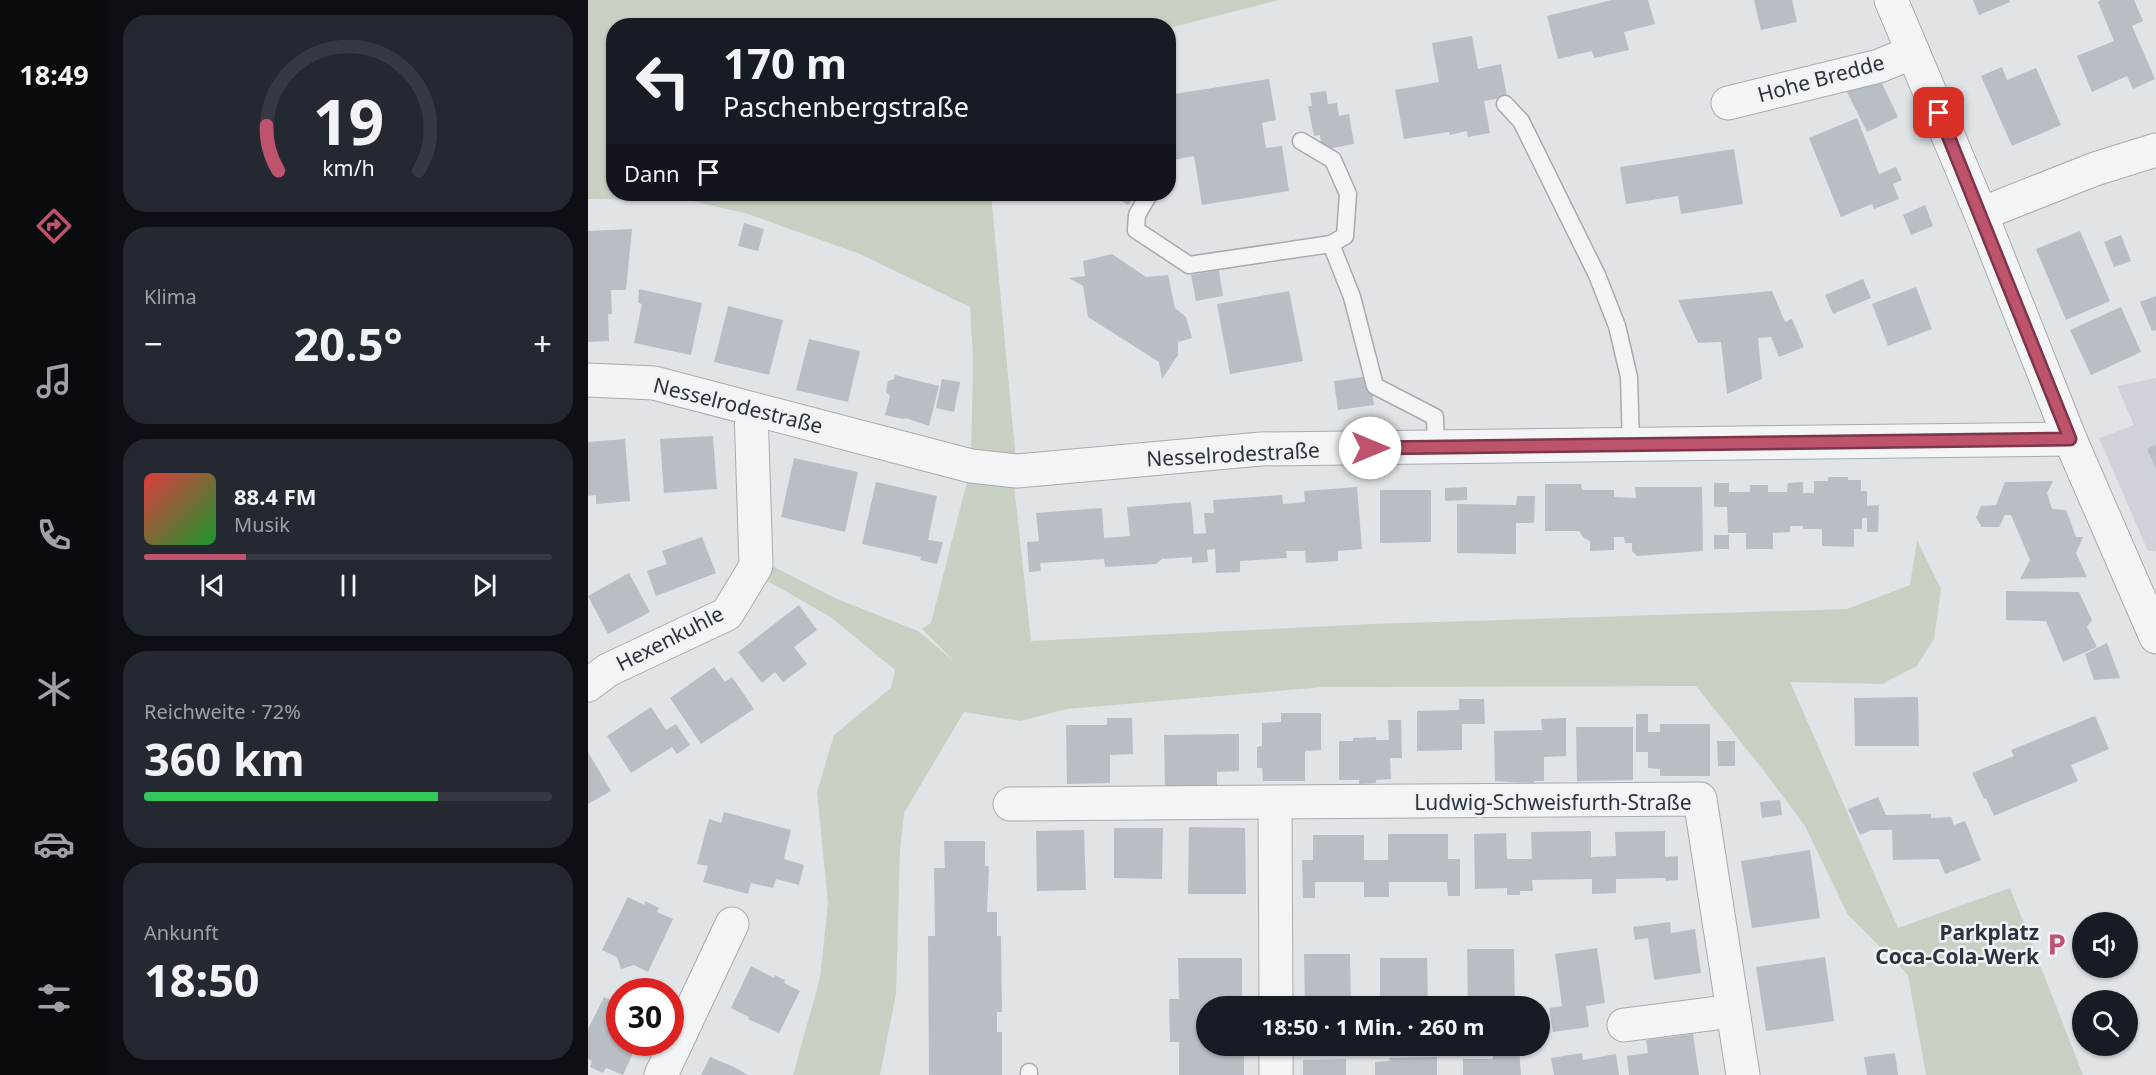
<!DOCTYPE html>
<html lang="de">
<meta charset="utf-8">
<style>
:root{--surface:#171b24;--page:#242831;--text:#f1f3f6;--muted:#9ea1a6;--line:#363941;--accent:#be536e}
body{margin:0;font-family:"Noto Sans",sans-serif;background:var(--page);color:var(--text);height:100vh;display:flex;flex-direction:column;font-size:22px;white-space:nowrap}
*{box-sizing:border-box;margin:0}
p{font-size:20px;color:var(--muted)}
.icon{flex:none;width:33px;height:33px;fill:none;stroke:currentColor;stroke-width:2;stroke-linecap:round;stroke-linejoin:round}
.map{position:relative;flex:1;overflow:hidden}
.details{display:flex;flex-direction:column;gap:15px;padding:15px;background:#0d0f14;width:480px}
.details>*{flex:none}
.top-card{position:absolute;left:18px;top:18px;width:570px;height:183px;border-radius:24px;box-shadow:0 2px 4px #0004;background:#171b24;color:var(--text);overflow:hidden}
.controls{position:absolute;left:1484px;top:912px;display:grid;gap:12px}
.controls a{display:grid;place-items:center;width:66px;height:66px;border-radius:50%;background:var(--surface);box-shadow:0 2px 4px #0004;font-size:30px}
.speed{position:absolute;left:18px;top:978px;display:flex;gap:12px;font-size:30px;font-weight:700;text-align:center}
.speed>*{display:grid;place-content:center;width:78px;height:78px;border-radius:50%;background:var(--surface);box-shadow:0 2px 4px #0004;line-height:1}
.speed .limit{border:9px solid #d22;background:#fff;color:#111}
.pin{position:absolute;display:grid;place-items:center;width:51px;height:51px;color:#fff;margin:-26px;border-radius:12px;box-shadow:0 3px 9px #0006}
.me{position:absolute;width:66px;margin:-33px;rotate:90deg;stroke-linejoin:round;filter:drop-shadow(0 0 4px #0008)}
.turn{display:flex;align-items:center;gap:21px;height:126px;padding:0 18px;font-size:27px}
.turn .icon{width:78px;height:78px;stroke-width:2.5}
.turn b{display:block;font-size:42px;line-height:51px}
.then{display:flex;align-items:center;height:57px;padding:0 18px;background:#0003;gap:12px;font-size:22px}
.big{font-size:45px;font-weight:700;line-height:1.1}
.details .card{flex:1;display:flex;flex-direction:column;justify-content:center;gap:9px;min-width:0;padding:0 21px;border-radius:24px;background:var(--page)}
.details .dial{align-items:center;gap:0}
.dial svg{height:156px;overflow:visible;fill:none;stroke:var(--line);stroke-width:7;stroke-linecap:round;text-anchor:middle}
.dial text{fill:var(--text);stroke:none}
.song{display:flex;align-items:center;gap:18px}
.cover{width:72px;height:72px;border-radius:9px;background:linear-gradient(135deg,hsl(0 70% 55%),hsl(130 70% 35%))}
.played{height:6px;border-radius:3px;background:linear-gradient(90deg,var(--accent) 25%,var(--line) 25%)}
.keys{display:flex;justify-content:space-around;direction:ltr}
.heat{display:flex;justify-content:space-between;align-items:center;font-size:33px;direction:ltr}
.charge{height:9px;border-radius:4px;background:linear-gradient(90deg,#34c759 72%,var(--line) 0)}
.trip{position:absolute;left:608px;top:996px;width:354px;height:60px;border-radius:30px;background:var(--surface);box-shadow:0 2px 4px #0004;font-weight:700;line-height:60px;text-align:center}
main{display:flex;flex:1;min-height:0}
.tabs{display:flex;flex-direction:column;width:108px;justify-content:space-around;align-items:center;background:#090b0e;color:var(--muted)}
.tabs .icon{width:42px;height:42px}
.tabs .on{color:var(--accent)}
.tabs b{font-size:27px;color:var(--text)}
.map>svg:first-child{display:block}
</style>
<main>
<nav class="tabs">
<b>18:49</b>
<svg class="icon on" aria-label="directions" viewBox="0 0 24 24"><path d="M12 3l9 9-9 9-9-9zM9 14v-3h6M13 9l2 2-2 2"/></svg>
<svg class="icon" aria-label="music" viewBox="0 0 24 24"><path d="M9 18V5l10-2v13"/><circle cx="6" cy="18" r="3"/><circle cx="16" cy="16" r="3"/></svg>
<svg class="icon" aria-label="phone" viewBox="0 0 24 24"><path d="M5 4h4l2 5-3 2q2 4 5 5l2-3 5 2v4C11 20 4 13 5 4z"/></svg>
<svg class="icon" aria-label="climate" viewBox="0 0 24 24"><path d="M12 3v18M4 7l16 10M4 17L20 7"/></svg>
<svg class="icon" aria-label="car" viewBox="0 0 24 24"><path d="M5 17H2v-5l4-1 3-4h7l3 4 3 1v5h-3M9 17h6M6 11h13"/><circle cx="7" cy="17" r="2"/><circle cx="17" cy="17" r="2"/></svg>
<svg class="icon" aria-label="filters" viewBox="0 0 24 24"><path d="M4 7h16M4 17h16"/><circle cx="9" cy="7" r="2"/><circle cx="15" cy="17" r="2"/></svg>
</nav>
<section class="details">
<div class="card dial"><svg viewBox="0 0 100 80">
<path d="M14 69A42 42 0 1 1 86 69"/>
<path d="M14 69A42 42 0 0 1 8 46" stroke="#be536e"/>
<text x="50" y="56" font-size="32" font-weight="700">19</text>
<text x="50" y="72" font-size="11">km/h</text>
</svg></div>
<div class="card"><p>Klima</p>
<div class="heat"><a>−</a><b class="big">20.5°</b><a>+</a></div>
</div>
<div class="card">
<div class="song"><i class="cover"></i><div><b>88.4 FM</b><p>Musik</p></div></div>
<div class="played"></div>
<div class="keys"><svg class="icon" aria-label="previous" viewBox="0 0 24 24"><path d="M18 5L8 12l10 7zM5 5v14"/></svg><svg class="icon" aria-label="pause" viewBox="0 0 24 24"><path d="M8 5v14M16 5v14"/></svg><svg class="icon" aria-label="next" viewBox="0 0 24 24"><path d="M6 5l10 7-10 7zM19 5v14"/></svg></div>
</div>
<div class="card"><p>Reichweite · 72%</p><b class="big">360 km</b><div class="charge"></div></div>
<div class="card"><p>Ankunft</p><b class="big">18:50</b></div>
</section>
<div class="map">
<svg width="1568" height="1075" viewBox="0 0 1568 1075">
<rect width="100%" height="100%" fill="#e0e4e7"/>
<polygon fill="#cfd3d9" points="1568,378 1568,551 1560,551 1511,438 1546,425 1529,386"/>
<polygon fill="#c7d0c2" points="0,0 691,0 581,28 580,26 26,26 26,194 403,194 429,471 426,485 443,641 784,624 1259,609 1322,585 1329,540 1353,589 1346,639 1329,666 1294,684 1202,682 1310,928 1422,888 1495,1075 1338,1075 1320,975 1260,915 1217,826 1176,771 1108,686 736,687 479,709 432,721 376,712 316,813 312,850 308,994 292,1075 205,1075 232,978 240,903 229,792 246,735 303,688 307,670 244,618 180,581 182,565 249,599 330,631 367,662 334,629 343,623 383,466 385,358 382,307 272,254 160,214 100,200 0,199"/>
<g fill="#b8bec4">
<polygon points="1024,0 1060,0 1067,24 1036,32 1041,50 1006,58 1004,51 970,59 959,16"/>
<polygon points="1166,0 1204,0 1209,22 1173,30"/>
<polygon points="1385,0 1421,0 1422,2 1391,15"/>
<polygon points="1513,0 1546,0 1555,21 1544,26 1567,79 1545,89 1539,76 1504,92 1489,56 1526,41 1510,2"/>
<polygon points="884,36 890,69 913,64 919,97 896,101 902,133 880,137 879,131 862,135 861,132 816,139 807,90 851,82 844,43"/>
<polygon points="1414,67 1419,80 1448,68 1473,125 1424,146 1393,76"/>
<polygon points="1290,75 1310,117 1279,132 1258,90"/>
<polygon points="681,79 688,120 674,123 678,148 694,146 701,191 614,205 606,156 580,161 580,95"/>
<polygon points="738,91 740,104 749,103 751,116 761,114 766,144 734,150 732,135 726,136 720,106 724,106 722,93"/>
<polygon points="1269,118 1291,174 1308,167 1314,180 1305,184 1311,199 1286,209 1284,204 1253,217 1221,138"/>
<polygon points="1146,149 1155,204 1093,214 1090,196 1038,204 1032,167"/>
<polygon points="522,194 549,194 540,205"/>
<polygon points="1337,205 1345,226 1323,235 1315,215"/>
<polygon points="156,223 176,229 170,251 150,246"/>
<polygon points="44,229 38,290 23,290 24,314 20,314 21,341 0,342 0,231"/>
<polygon points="1492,231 1522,301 1478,320 1448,249"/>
<polygon points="1533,235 1543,261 1526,267 1516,242"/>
<polygon points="524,254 558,277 580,275 587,308 598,317 604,338 590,342 590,355 574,379 571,362 500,317 495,286 481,278 497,276 495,261"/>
<polygon points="631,270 635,296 608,301 603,275"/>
<polygon points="1275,279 1283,298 1245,314 1237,295"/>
<polygon points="1328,287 1344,329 1300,346 1284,304"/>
<polygon points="51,289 114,303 103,355 46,343 54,304 50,303"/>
<polygon points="701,291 715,361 642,374 629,304"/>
<polygon points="1184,291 1197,322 1204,319 1216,347 1191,357 1183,337 1170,338 1174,379 1139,394 1133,342 1110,343 1090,300"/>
<polygon points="1568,296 1568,330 1564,331 1552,302"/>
<polygon points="140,306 195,320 181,375 126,362"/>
<polygon points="1533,307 1553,352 1503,375 1482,330"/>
<polygon points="221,339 272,351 260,402 208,390"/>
<polygon points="307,375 351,386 341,426 318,418 315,419 297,415 302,396 298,392 300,381 306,379"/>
<polygon points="782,376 786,405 750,410 746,381"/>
<polygon points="354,379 372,382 366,412 348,408"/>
<polygon points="125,436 129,489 76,493 72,439"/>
<polygon points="37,439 42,501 8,504 8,495 0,496 0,442"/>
<polygon points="1568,445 1568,469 1559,449"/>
<polygon points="206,458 270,472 257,532 193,517"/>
<polygon points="1240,477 1260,477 1260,480 1273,480 1273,491 1279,491 1279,506 1291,505 1290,532 1279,532 1279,518 1274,518 1274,529 1266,529 1266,547 1234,546 1234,529 1215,529 1215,526 1202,526 1202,532 1185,533 1185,549 1158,549 1158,533 1140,533 1139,507 1126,507 1126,483 1141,483 1141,492 1162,492 1162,485 1180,485 1180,492 1199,492 1200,483 1215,482 1215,493 1226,493 1226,481 1240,481"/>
<polygon points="1465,481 1459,493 1464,509 1478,510 1488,537 1495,537 1488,553 1499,577 1432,579 1442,560 1423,515 1417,515 1411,527 1394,527 1388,518 1393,506 1408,505 1417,482"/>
<polygon points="288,482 349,496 340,540 355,542 349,564 332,560 333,557 274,544"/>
<polygon points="957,484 993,484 994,490 1026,490 1026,497 1048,498 1047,487 1114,487 1115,551 1049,556 1044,551 1044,543 1037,543 1036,537 1026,537 1026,550 1002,551 1002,541 996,538 991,531 957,531"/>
<polygon points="769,487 774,549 750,551 750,561 718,563 717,551 698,551 699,558 652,561 652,572 628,573 627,549 619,550 620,562 604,563 604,557 574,559 568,564 517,567 516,559 452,563 453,571 441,572 439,542 451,541 448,513 514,508 516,538 542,536 539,507 603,502 606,534 618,533 616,513 626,513 625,500 694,495 695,504 717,502 716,491"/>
<polygon points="879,487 879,500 857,501 857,488"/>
<polygon points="792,490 843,490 843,542 792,543"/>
<polygon points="929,496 947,496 946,523 928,523 928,554 869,553 869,504 928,505"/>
<rect x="1126" y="535" width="15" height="14"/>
<polygon points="114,537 128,573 68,596 59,571 79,564 74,551"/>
<polygon points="41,573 62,612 20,634 0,596"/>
<polygon points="1418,591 1491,592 1504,620 1499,627 1509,647 1475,662 1458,621 1418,620"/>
<polygon points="211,605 229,630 206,647 219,664 195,682 187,672 174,683 150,652"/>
<polygon points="1519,643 1532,678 1506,680 1497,654"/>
<polygon points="126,667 137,682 144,677 166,709 113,744 82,698"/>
<polygon points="1330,697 1331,746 1267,746 1266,698"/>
<polygon points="871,699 896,699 897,724 874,724 874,750 829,751 829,711 871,710"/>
<polygon points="63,707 78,730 88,724 102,745 89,754 84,747 43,773 19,736"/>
<polygon points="693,713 733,713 733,750 717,751 717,781 675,781 674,768 669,768 669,747 674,746 674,723 693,722"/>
<polygon points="1048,714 1060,714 1060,732 1072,732 1072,724 1122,724 1122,776 1072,776 1072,769 1060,768 1060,752 1048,752"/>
<polygon points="1507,716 1521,749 1483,765 1490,781 1406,816 1398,798 1396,799 1384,773 1426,756 1423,750"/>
<polygon points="519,718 544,718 545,754 522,755 522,783 479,784 478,725 519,725"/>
<polygon points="978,718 978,756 956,757 956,781 947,781 945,783 907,781 906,731 954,730 953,719"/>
<polygon points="800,720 813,720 814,758 802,758 803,779 788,780 788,783 771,784 771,780 751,780 751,741 765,741 765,738 788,737 788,740 801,740"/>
<polygon points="988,727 1045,727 1045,780 989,781"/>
<polygon points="651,734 651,771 629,772 629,787 577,787 576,735"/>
<polygon points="1129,741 1147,741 1147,766 1130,766"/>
<polygon points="0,752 23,791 0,804"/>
<polygon points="1290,797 1298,815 1343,814 1343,818 1363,817 1366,825 1377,821 1393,860 1357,874 1351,859 1305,860 1304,830 1283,830 1272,835 1260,809"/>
<polygon points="1192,800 1194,815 1174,818 1172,802"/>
<polygon points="136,812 203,830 196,859 216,865 211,885 188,879 185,888 163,883 160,894 115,882 120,866 109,864 121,819 133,823"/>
<polygon points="601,827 657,828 658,894 600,894"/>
<polygon points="526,828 575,828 574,879 526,878"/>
<polygon points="496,830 498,890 449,891 448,831"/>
<polygon points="1003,831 1003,857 1028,856 1027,832 1077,831 1077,857 1090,856 1090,880 1077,881 1078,878 1028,879 1028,893 1004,894 1004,879 944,880 945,891 932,891 932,895 919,895 919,888 887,889 886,834 918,833 919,859 944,859 943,832"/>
<polygon points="800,834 860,834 860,859 872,859 872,896 860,896 859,882 801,882 801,897 776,897 776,882 727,882 727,898 715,898 714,860 725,860 725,835 776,835 776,860 800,860"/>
<polygon points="356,841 397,841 397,866 401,866 399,912 409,912 409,936 413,936 414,1012 409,1012 409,1032 414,1032 414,1075 341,1075 340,936 347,936 346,868 357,868"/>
<polygon points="1222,850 1232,918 1164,928 1153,861"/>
<polygon points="40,897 56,905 57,901 71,908 69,912 85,919 60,972 46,965 33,969 29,957 14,950"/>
<polygon points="1082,922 1083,933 1107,929 1113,973 1066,980 1060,938 1047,940 1045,927"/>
<polygon points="1009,948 1017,1003 998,1006 1001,1027 965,1032 961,1008 974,1006 967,954"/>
<polygon points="879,949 926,949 927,1006 880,1006"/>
<polygon points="716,954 762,954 763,1006 717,1006"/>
<polygon points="1237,957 1246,1021 1178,1031 1168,967"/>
<polygon points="590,958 654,958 654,1006 618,1006 618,1046 656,1046 656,1075 591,1075 591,1042 582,1042 581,999 591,999"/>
<polygon points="792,958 839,958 840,1006 792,1006"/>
<polygon points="163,966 186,978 187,975 197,980 196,983 212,991 191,1033 160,1019 161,1017 143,1008"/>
<polygon points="60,978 82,988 80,992 54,992"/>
<polygon points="16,997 32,1004 32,1042 50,1042 35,1075 18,1068 15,1073 2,1067 4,1061 0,1059 0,1029"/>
<polygon points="1105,1034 1111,1075 1041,1075 1039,1056 1060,1053 1058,1040"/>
<polygon points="905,1046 931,1046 933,1075 875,1075 875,1059 905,1059"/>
<polygon points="994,1053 995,1060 1028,1054 1031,1075 966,1075 963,1058"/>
<polygon points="1307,1053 1310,1075 1279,1075 1276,1057"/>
<polygon points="122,1057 146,1067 160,1075 113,1075"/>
<polygon points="849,1057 849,1075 787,1075 787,1062 802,1061 801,1058"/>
<polygon points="758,1059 758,1075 715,1075 715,1060"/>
</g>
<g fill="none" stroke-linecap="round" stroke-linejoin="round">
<defs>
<g id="lane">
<polyline points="917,104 933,121 1009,275 1029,326 1041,377 1043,445"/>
<polyline points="713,141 745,160 760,194 757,236 743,244"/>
<polyline points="561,194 549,215 548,230 601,265 743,244 764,297 787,386 847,417 848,448"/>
<polyline points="441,1072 441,1075"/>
</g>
<g id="street">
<polyline points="1303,0 1393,214 1482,439 1568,637"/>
<polyline points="1140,103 1291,66 1325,52"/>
<polyline points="1393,214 1507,169 1568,150"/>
<polyline points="0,380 66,383 383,466 429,471 673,449 1482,439"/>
<polyline points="0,685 20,670 139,614 168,566 163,409"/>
<polyline points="687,803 688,1006"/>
<polyline points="422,804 1112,799 1155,1075"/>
<polyline points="1036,1025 1145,1011"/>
<polyline points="73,1075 144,924"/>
<polyline points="688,1075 688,1046"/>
</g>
</defs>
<use href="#lane" stroke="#a6abb1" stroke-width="19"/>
<use href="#street" stroke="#a6abb1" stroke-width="35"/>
<use href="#lane" stroke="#f3f4f6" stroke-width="16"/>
<use href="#street" stroke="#f3f4f6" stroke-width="33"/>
</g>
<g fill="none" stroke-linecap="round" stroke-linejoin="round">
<defs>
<polyline id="route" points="782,448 1482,439 1351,113"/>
</defs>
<use href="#route" stroke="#7c3648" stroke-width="15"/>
<use href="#route" stroke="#be536e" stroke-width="10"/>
</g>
<defs>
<symbol id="parking-bare" viewBox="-9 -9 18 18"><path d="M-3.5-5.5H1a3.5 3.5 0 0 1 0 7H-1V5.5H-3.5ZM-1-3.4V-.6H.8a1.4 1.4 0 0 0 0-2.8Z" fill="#be536e" stroke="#f0f2f5" stroke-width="2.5" paint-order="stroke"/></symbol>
</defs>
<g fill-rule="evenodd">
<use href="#parking-bare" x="1452" y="928" width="33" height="33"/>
</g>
<g text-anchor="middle" stroke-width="5" stroke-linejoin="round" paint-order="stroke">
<g font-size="21" fill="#2b333d" stroke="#f0f2f5">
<text transform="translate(1233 79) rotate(-15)" y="7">Hohe Bredde</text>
<text transform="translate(150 406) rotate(14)" y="7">Nesselrodestraße</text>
<text transform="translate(645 455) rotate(-3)" y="7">Nesselrodestraße</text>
<text transform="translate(82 639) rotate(-27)" y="7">Hexenkuhle</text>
<text x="965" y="810">Ludwig-Schweisfurth-Straße</text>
</g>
<g font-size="21" font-weight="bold" fill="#2b333d" stroke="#f0f2f5" text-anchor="end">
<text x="1451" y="940">Parkplatz<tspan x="1451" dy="24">Coca-Cola-Werk</tspan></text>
</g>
</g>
</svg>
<div class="controls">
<a><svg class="icon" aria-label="sound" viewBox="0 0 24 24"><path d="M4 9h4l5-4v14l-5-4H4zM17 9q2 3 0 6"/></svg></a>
<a><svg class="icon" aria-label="search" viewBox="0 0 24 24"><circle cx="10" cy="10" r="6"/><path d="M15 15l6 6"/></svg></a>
</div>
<div class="speed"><div class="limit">30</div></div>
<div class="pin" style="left:1351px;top:113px;background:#d93025"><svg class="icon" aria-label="arrive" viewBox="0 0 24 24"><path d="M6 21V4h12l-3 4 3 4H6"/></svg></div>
<svg class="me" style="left:782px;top:448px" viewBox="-20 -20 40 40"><circle r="19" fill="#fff"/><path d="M0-13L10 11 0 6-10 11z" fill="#be536e"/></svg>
<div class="trip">18:50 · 1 Min. · 260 m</div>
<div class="top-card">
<div class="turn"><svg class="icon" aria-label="left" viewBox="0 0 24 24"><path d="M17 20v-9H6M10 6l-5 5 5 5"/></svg><div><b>170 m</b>Paschenbergstraße</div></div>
<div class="then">Dann<svg class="icon" aria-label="arrive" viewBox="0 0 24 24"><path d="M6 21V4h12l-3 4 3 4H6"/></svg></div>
</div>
</div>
</main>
